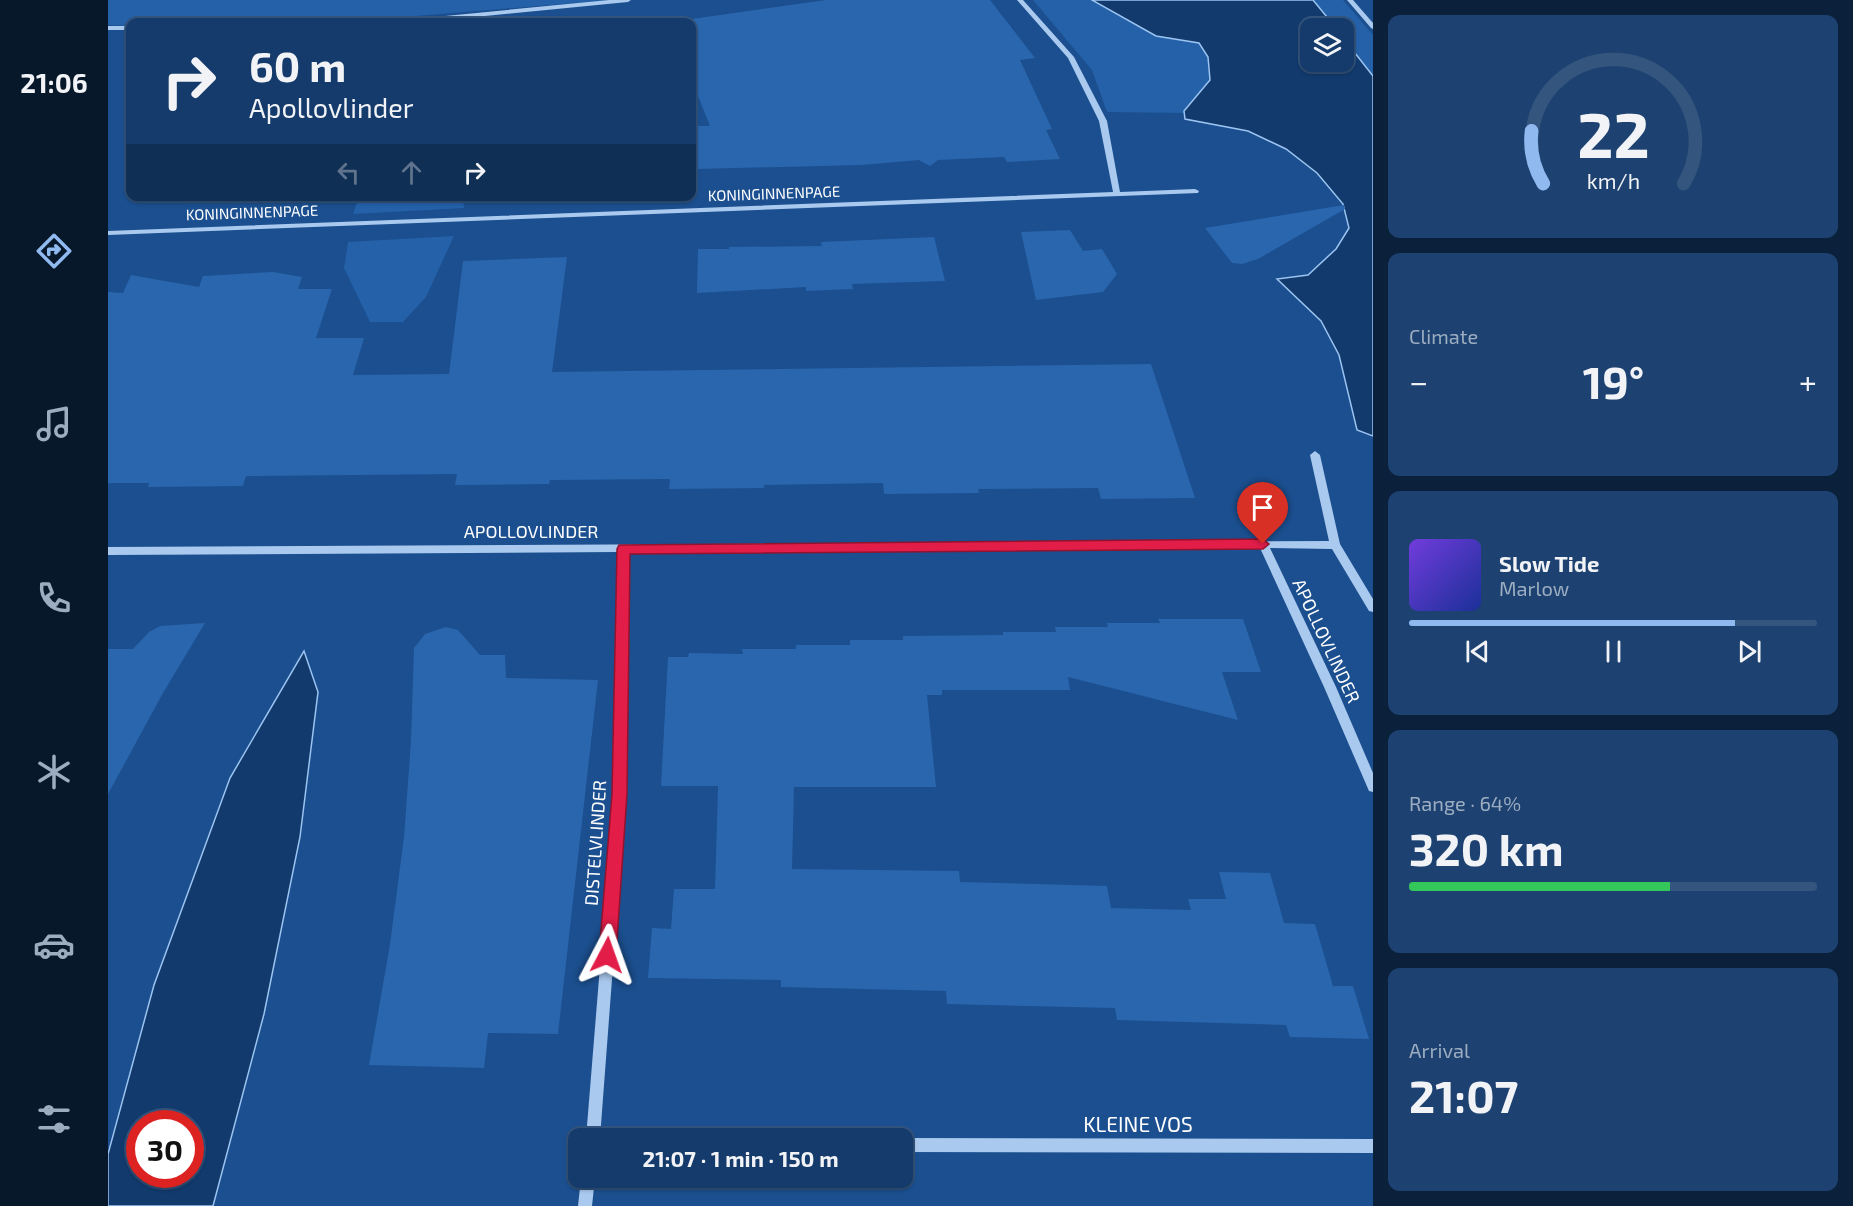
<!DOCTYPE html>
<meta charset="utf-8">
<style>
:root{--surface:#143b6b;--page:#1d4271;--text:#f1f3f6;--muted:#9dadc1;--line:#33557e;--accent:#90b9f0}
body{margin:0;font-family:"Exo 2",sans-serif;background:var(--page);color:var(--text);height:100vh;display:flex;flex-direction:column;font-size:22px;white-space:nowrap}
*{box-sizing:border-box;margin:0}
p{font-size:20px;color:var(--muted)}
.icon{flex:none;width:33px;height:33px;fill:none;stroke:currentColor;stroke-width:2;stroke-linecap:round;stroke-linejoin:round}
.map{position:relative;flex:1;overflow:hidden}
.details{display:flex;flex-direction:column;gap:15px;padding:15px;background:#0b203b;width:480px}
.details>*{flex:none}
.hud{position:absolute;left:18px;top:18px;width:570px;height:183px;border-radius:12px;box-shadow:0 2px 4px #0004,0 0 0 2px var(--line);background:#143b6b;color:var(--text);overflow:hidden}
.buttons{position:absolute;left:1192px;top:18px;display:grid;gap:12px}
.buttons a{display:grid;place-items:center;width:54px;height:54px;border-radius:12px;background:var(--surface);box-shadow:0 2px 4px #0004,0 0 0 2px var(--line);font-size:30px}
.speed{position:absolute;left:18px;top:1110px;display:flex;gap:12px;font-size:30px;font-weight:700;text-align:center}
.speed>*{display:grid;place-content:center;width:78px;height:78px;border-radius:50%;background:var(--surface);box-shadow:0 2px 4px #0004,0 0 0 2px var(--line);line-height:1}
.speed .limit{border:9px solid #d22;background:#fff;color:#111}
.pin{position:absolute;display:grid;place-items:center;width:51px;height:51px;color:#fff;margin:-62px -26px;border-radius:50% 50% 50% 0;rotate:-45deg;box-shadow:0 0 6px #0007}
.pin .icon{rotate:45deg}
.me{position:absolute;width:66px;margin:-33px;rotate:4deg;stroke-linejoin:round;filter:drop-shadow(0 0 4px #0008)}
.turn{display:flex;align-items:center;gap:21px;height:126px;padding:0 24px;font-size:27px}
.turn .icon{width:78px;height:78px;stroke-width:2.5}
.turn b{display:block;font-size:42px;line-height:51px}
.lanes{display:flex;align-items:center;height:57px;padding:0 24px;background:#0003;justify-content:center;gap:30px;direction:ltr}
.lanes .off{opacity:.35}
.big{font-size:45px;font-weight:700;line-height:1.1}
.details .card{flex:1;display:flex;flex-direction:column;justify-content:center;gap:9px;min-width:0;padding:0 21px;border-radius:12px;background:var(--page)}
.details .dial{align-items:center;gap:0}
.dial svg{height:156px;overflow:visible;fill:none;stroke:var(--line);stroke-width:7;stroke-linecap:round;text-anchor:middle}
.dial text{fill:var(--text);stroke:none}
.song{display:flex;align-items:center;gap:18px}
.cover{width:72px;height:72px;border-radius:9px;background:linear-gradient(135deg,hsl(260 70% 55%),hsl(230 70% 35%))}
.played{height:6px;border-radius:3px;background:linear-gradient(90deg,var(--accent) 80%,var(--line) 80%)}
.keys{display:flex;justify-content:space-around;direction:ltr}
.heat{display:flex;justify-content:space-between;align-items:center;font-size:33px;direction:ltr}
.charge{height:9px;border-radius:4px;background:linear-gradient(90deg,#34c759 64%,var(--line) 0)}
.trip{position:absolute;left:460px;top:1128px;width:345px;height:60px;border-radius:12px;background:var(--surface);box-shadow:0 2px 4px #0004,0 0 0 2px var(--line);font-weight:700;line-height:60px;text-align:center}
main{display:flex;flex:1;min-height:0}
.dock{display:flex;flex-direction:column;width:108px;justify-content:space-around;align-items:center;background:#08182b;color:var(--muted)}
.dock .icon{width:42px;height:42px}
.dock .current{color:var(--accent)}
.dock b{font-size:27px;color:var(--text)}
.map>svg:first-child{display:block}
</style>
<main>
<nav class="dock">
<b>21:06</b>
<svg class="icon current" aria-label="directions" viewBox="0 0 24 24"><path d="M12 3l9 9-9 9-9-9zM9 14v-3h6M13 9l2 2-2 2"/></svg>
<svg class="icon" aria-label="music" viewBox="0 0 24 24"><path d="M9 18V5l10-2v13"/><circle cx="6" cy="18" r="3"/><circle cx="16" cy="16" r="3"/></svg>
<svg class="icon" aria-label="phone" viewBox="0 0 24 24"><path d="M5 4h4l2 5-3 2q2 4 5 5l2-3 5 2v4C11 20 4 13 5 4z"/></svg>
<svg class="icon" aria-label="climate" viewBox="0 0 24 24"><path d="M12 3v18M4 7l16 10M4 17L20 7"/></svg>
<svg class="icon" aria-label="car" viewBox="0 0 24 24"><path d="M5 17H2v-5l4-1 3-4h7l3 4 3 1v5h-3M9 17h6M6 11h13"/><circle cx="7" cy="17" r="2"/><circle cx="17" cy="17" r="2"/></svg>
<svg class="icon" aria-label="filters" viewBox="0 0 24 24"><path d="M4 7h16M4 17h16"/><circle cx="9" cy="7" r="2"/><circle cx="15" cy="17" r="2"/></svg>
</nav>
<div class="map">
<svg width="1265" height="1206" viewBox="0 0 1265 1206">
<rect width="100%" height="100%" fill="#1b4f8f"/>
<g fill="#2461a8">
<polygon points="0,0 504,0 260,20 194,22 22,22 22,26 0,25"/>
<polygon points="925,0 984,0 1048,36 1091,43 1100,57 1102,80 1076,113 999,112 984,70"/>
<polygon points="1205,0 1235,0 1265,35 1265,76 1236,39 1236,28 1228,28"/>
<polygon points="251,197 355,197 356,208 245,214"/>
<polygon points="346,236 318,297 295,322 262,322 236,268 240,242"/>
</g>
<g fill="#123a6d" stroke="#9cc4f0" stroke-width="1.5" fill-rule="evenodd">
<polygon points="984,0 1205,0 1228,28 1203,28 1203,62 1236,62 1236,39 1265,76 1265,436 1249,430 1231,355 1213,321 1169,279 1200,275 1228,249 1241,228 1235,204 1209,173 1178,149 1140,131 1077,119 1076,111 1102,80 1100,57 1091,43 1048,36"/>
<path d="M196,651l14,41 -18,145 -36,177 -51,192h-105v-52l46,-169 76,-207zM32,1124h50v50h-50z"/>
</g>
<g fill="#2a66ad">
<polygon points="718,0 882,0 927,58 912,60 944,129 938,130 952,159 899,162 896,157 830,160 822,166 811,160 754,165 587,169 585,126 602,126 584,81 584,19"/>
<polygon points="1236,205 1237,209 1150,259 1134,264 1124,263 1097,228"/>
<polygon points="962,230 975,251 994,249 1009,274 995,292 928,300 913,232"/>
<polygon points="826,237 837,281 744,284 745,289 698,291 698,287 589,293 590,249 621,249 621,247 714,246 713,242"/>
<polygon points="459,257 444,372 1043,364 1087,498 993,499 990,488 870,489 871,493 776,494 775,483 656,485 656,488 561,489 562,479 442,480 441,484 347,485 349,474 138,476 135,486 40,487 41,483 0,483 0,292 15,293 23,275 91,287 95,276 165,272 194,277 190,289 224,289 208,338 256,338 245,375 341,374 355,261"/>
<polygon points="1050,619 1135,619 1153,672 1114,672 1130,720 960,677 962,690 834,690 834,695 819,695 828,787 686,787 684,869 851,871 852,882 999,886 1003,908 1083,910 1080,899 1118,899 1111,872 1162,873 1176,923 1207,924 1225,986 1245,986 1261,1039 1182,1037 1178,1025 1009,1020 1007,1008 839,1004 838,991 673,987 673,980 540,978 544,928 563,929 566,889 607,889 610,786 553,786 560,657 580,657 581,653 635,654 634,649 688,649 688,645 742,645 742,640 795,640 795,636 895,635 895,632 948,632 947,627 1000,627 999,623 1052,623"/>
<polygon points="97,623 55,693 0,794 0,649 25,649 41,632 52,626"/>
<polygon points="338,627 350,630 372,655 397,655 398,678 490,680 450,1034 380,1033 376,1068 261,1065 282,944 296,837 303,741 306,648 317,634"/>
</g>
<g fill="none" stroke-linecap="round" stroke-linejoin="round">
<g fill="#a9c9ee" fill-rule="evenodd">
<polygon points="501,0 523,0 520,2 327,21 254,22 257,20 327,17"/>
<polygon points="909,0 915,0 966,57 999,121 1012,192 1087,189 1091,191 1090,193 0,235 0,231 1005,192 991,121 960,58"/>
<polygon points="1239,0 1245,0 1265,23 1265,29 1263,28"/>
<rect x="0" y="26" width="22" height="4"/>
<polygon points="1207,451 1212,455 1232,544 1265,599 1265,612 1261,611 1224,549 1162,548 1228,687 1265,773 1265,792 1261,791 1216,687 1152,548 520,552 518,794 492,1138 478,1138 506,794 510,552 0,555 0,547 1221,541 1202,455"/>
<polygon points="794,1138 795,1138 1265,1139 1265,1153 795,1152 795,1138"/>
<polygon points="473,1178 487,1178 484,1206 470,1206"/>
</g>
</g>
<polygon fill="#e11d48" stroke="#92132f" stroke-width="1.5" points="1155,539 1161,544 1155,549 522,554 519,794 508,955 505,961 499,963 493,961 491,955 504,794 509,549 511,545"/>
<g text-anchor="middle" stroke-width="6" stroke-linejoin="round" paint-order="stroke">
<g font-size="15" fill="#fff" stroke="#1b4f8f">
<text transform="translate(666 194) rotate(-2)" y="5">KONINGINNENPAGE</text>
<text transform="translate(144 213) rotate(-2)" y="5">KONINGINNENPAGE</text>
</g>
<g font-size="18" fill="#fff" stroke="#1b4f8f">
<text x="423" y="538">APOLLOVLINDER</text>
<text transform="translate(1218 641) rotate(65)" y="6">APOLLOVLINDER</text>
<text transform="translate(488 843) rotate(-86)" y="6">DISTELVLINDER</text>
</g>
<g font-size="21" fill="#fff" stroke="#1b4f8f">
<text x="1030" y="1132">KLEINE VOS</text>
</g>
</g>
</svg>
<div class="buttons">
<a><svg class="icon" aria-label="layers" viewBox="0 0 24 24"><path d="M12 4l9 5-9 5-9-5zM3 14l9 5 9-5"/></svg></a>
</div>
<div class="speed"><div class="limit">30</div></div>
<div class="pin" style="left:1155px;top:544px;background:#d93025"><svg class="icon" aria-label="arrive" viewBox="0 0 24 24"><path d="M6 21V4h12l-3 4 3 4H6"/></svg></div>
<svg class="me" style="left:499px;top:955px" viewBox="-20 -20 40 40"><path d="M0-17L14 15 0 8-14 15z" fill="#e11d48" stroke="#fff" stroke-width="4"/></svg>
<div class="trip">21:07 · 1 min · 150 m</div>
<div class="hud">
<div class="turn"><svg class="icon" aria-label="right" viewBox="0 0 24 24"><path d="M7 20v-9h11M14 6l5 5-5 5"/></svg><div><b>60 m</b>Apollovlinder</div></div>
<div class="lanes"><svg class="icon off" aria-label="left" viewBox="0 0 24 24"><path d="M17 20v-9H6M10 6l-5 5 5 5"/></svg><svg class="icon off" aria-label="ahead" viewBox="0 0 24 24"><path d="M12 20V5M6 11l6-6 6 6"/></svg><svg class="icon" aria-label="right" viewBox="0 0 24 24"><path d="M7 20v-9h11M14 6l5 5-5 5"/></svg></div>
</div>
</div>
<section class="details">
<div class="card dial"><svg viewBox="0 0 100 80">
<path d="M14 69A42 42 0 1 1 86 69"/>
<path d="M14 69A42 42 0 0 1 8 42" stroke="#90b9f0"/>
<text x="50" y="56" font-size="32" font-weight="700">22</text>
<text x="50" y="72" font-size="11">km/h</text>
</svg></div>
<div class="card"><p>Climate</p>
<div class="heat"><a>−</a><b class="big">19°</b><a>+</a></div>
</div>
<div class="card">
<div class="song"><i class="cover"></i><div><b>Slow Tide</b><p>Marlow</p></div></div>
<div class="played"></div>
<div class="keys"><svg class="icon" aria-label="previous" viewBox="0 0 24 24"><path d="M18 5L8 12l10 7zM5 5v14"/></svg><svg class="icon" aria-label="pause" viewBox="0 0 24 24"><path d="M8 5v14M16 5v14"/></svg><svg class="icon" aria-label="next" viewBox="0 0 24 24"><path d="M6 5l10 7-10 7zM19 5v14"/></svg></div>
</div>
<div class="card"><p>Range · 64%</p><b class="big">320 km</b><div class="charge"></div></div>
<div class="card"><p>Arrival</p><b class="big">21:07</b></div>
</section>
</main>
